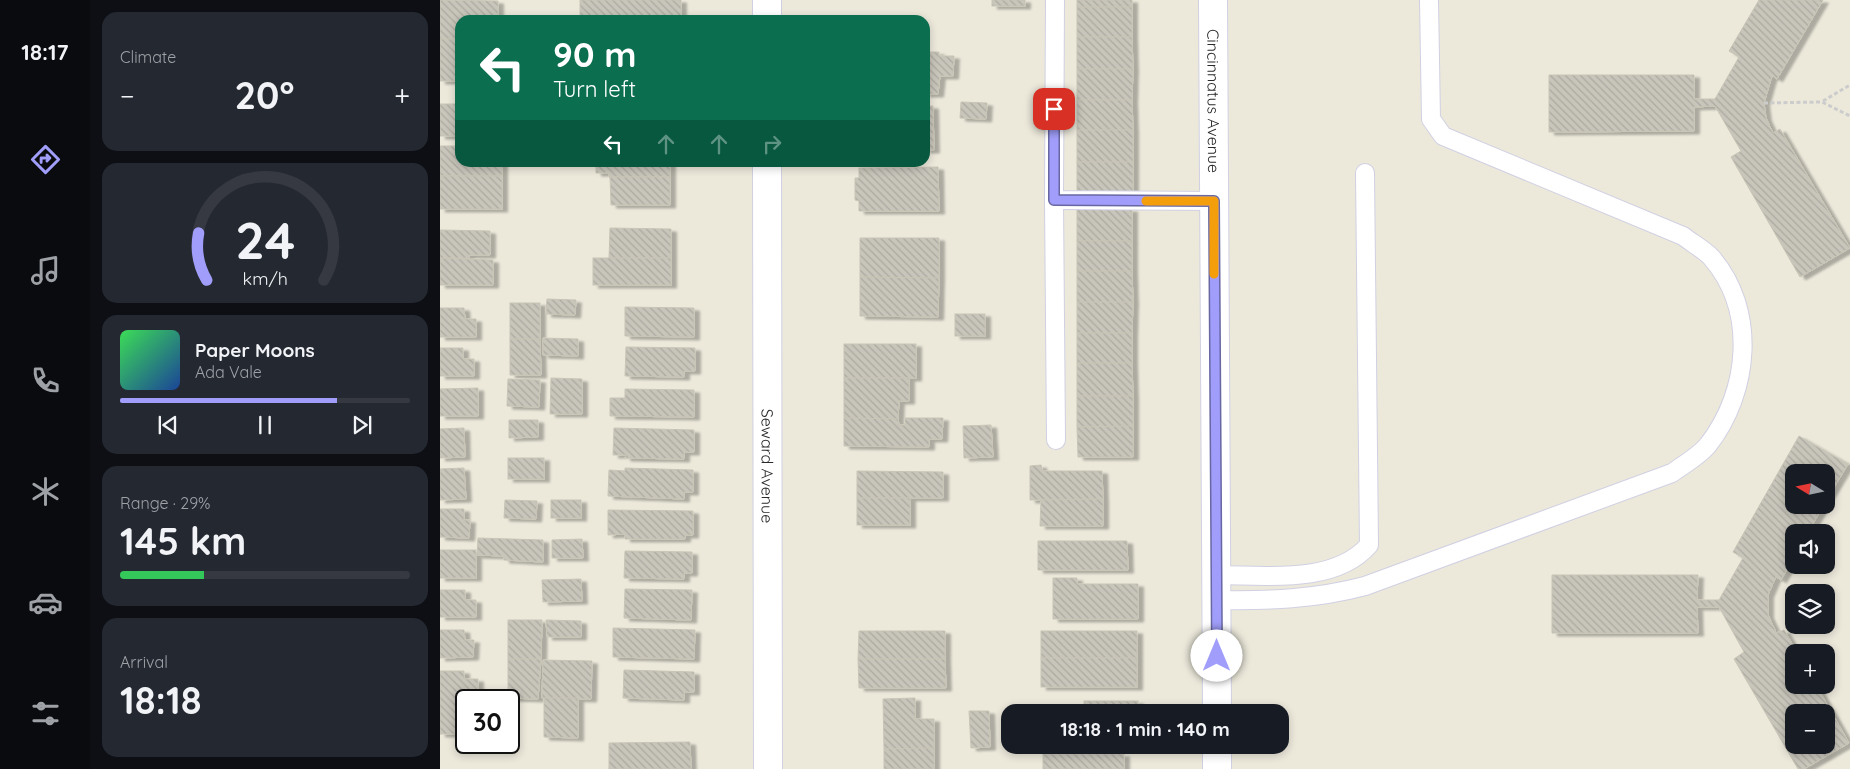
<!DOCTYPE html>
<meta charset="utf-8">
<style>
:root{--surface:#171b24;--page:#242831;--text:#f1f3f6;--muted:#9ea1a6;--line:#363941;--accent:#a09efa}
body{margin:0;font-family:Quicksand,sans-serif;background:var(--page);color:var(--text);height:100vh;display:flex;flex-direction:column;font-size:19px;white-space:nowrap}
*{box-sizing:border-box;margin:0}
p{font-size:16px;color:var(--muted)}
.icon{flex:none;width:28px;height:28px;fill:none;stroke:currentColor;stroke-width:2;stroke-linecap:round;stroke-linejoin:round}
.map{position:relative;flex:1;overflow:hidden}
.panel{display:flex;flex-direction:column;gap:12px;padding:12px;background:#0d0f14;width:350px}
.panel>*{flex:none}
.top-card{position:absolute;left:15px;top:15px;width:475px;height:152px;border-radius:15px;box-shadow:0 2px 8px #0003;background:#0b6e4f;color:#fff;overflow:hidden}
.needle{width:32px;rotate:280deg}
.fabs{position:absolute;left:1345px;top:464px;display:grid;gap:10px}
.fabs a{display:grid;place-items:center;width:50px;height:50px;border-radius:10px;background:var(--surface);box-shadow:0 2px 8px #0003;font-size:25px}
.speed{position:absolute;left:15px;top:689px;display:flex;gap:10px;font-size:25px;font-weight:700;text-align:center}
.speed>*{display:grid;place-content:center;width:65px;height:65px;border-radius:50%;background:var(--surface);box-shadow:0 2px 8px #0003;line-height:1}
.speed .limit{border:2px solid #111;border-radius:8px;background:#fff;color:#111}
.pin{position:absolute;display:grid;place-items:center;width:42px;height:42px;color:#fff;margin:-21px;border-radius:10px;box-shadow:0 2px 8px #0006}
.me{position:absolute;width:55px;margin:-28px;rotate:0deg;stroke-linejoin:round;filter:drop-shadow(0 0 4px #0008)}
.turn{display:flex;align-items:center;gap:18px;height:105px;padding:0 15px;font-size:22px}
.turn .icon{width:65px;height:65px;stroke-width:2.5}
.turn b{display:block;font-size:35px;line-height:42px}
.lanes{display:flex;align-items:center;height:48px;padding:0 15px;background:#0003;justify-content:center;gap:25px;direction:ltr}
.lanes .off{opacity:.35}
.big{font-size:38px;font-weight:700;line-height:1.1}
.panel .tile{flex:1;display:flex;flex-direction:column;justify-content:center;gap:8px;min-width:0;padding:0 18px;border-radius:15px;background:var(--page)}
.panel .dial{align-items:center;gap:0}
.dial svg{height:130px;overflow:visible;fill:none;stroke:var(--line);stroke-width:7;stroke-linecap:round;text-anchor:middle}
.dial text{fill:var(--text);stroke:none}
.song{display:flex;align-items:center;gap:15px}
.cover{width:60px;height:60px;border-radius:8px;background:linear-gradient(135deg,hsl(130 70% 55%),hsl(220 70% 35%))}
.played{height:5px;border-radius:2px;background:linear-gradient(90deg,var(--accent) 75%,var(--line) 75%)}
.keys{display:flex;justify-content:space-around;direction:ltr}
.heat{display:flex;justify-content:space-between;align-items:center;font-size:28px;direction:ltr}
.charge{height:8px;border-radius:4px;background:linear-gradient(90deg,#34c759 29%,var(--line) 0)}
.trip{position:absolute;left:561px;top:704px;width:288px;height:50px;border-radius:15px;background:var(--surface);box-shadow:0 2px 8px #0003;font-weight:700;line-height:50px;text-align:center}
main{display:flex;flex:1;min-height:0}
.tab-bar{display:flex;flex-direction:column;width:90px;justify-content:space-around;align-items:center;background:#090b0e;color:var(--muted)}
.tab-bar .icon{width:35px;height:35px}
.tab-bar .on{color:var(--accent)}
.tab-bar b{font-size:22px;color:var(--text)}
.map>svg:first-child{display:block}
</style>
<main>
<nav class="tab-bar">
<b>18:17</b>
<svg class="icon on" aria-label="directions" viewBox="0 0 24 24"><path d="M12 3l9 9-9 9-9-9zM9 14v-3h6M13 9l2 2-2 2"/></svg>
<svg class="icon" aria-label="music" viewBox="0 0 24 24"><path d="M9 18V5l10-2v13"/><circle cx="6" cy="18" r="3"/><circle cx="16" cy="16" r="3"/></svg>
<svg class="icon" aria-label="phone" viewBox="0 0 24 24"><path d="M5 4h4l2 5-3 2q2 4 5 5l2-3 5 2v4C11 20 4 13 5 4z"/></svg>
<svg class="icon" aria-label="climate" viewBox="0 0 24 24"><path d="M12 3v18M4 7l16 10M4 17L20 7"/></svg>
<svg class="icon" aria-label="car" viewBox="0 0 24 24"><path d="M5 17H2v-5l4-1 3-4h7l3 4 3 1v5h-3M9 17h6M6 11h13"/><circle cx="7" cy="17" r="2"/><circle cx="17" cy="17" r="2"/></svg>
<svg class="icon" aria-label="filters" viewBox="0 0 24 24"><path d="M4 7h16M4 17h16"/><circle cx="9" cy="7" r="2"/><circle cx="15" cy="17" r="2"/></svg>
</nav>
<section class="panel">
<div class="tile"><p>Climate</p>
<div class="heat"><a>−</a><b class="big">20°</b><a>+</a></div>
</div>
<div class="tile dial"><svg viewBox="0 0 100 80">
<path d="M14 69A42 42 0 1 1 86 69"/>
<path d="M14 69A42 42 0 0 1 9 40" stroke="#a09efa"/>
<text x="50" y="56" font-size="32" font-weight="700">24</text>
<text x="50" y="72" font-size="11">km/h</text>
</svg></div>
<div class="tile">
<div class="song"><i class="cover"></i><div><b>Paper Moons</b><p>Ada Vale</p></div></div>
<div class="played"></div>
<div class="keys"><svg class="icon" aria-label="previous" viewBox="0 0 24 24"><path d="M18 5L8 12l10 7zM5 5v14"/></svg><svg class="icon" aria-label="pause" viewBox="0 0 24 24"><path d="M8 5v14M16 5v14"/></svg><svg class="icon" aria-label="next" viewBox="0 0 24 24"><path d="M6 5l10 7-10 7zM19 5v14"/></svg></div>
</div>
<div class="tile"><p>Range · 29%</p><b class="big">145 km</b><div class="charge"></div></div>
<div class="tile"><p>Arrival</p><b class="big">18:18</b></div>
</section>
<div class="map">
<svg width="1410" height="769" viewBox="0 0 1410 769">
<defs>
<pattern id="building-back-hatch" width="6" height="6" patternUnits="userSpaceOnUse" patternTransform="scale(1.25)"><rect width="6" height="6" fill="#c8c5bb"/><path d="M-1 5l2 2M0 0l6 6M5-1l2 2" fill="none" stroke="#aca9a1"/></pattern>
<filter id="shadow"><feDropShadow dx="5.5" dy="3" stdDeviation="1" flood-color="#0004"/></filter>
</defs>
<rect width="100%" height="100%" fill="#ece9db"/>
<g fill="url(#building-back-hatch)" stroke="#c8c5b5" fill-rule="evenodd" filter="url(#shadow)">
<polygon points="0,0 58,1 58,20 20,20 20,39 0,39"/>
<rect x="140" y="0" width="101" height="20"/>
<rect x="552" y="0" width="33" height="6"/>
<rect x="637" y="0" width="55" height="7"/>
<polygon points="1319,0 1383,0 1337,79 1333,76 1331,79 1324,103 1326,118 1333,133 1340,129 1410,248 1360,277 1291,157 1301,151 1275,106 1254,107 1254,131 1109,132 1109,75 1254,75 1254,99 1275,99 1299,57 1289,51"/>
<rect x="637" y="7" width="55" height="30"/>
<polygon points="637,37 692,37 693,69 637,69"/>
<rect x="0" y="39" width="20" height="42"/>
<polygon points="485,52 499,52 499,56 514,56 513,76 500,76 498,94 485,94"/>
<polygon points="637,69 693,69 692,100 637,100"/>
<polygon points="637,100 692,100 693,130 637,130"/>
<polygon points="521,102 547,103 546,119 520,118"/>
<rect x="0" y="104" width="20" height="32"/>
<polygon points="485,106 493,106 494,150 485,150"/>
<rect x="637" y="130" width="56" height="32"/>
<polygon points="0,146 20,146 20,162 62,162 62,176 0,176"/>
<polygon points="156,162 230,162 230,177 169,177 169,173 156,173"/>
<polygon points="637,162 693,162 693,192 637,193"/>
<polygon points="498,167 499,211 419,211 419,201 415,200 415,178 419,178 419,168"/>
<rect x="0" y="176" width="62" height="33"/>
<polygon points="170,177 230,177 230,205 171,205"/>
<rect x="637" y="209" width="55" height="32"/>
<polygon points="170,228 231,229 231,258 169,258"/>
<polygon points="0,230 50,231 50,255 29,255 29,258 0,258"/>
<polygon points="420,238 499,238 499,278 420,277"/>
<rect x="637" y="241" width="55" height="30"/>
<polygon points="0,258 53,260 53,285 0,285"/>
<rect x="153" y="258" width="78" height="27"/>
<polygon points="637,271 692,271 693,302 637,302"/>
<polygon points="420,277 499,278 498,317 420,316"/>
<polygon points="107,299 136,300 135,315 106,314"/>
<polygon points="637,302 693,302 692,333 637,333"/>
<rect x="70" y="303" width="30" height="36"/>
<polygon points="185,307 254,308 254,337 185,336"/>
<polygon points="0,308 24,308 25,319 36,319 36,337 0,337"/>
<rect x="515" y="314" width="30" height="22"/>
<rect x="637" y="333" width="55" height="30"/>
<polygon points="103,338 138,339 138,356 103,355"/>
<polygon points="70,339 100,339 101,375 70,375"/>
<rect x="404" y="344" width="72" height="34"/>
<polygon points="186,347 255,348 255,371 244,371 244,377 185,376"/>
<polygon points="0,348 23,348 23,359 34,359 34,376 0,376"/>
<polygon points="637,363 692,363 693,396 637,396"/>
<polygon points="111,378 142,379 142,414 110,414"/>
<polygon points="404,378 469,378 469,401 459,401 458,419 404,418"/>
<polygon points="68,379 100,380 99,407 67,406"/>
<polygon points="38,388 38,416 0,416 0,389"/>
<polygon points="185,389 254,390 254,417 170,416 170,398 185,398"/>
<polygon points="637,396 693,396 693,426 637,427"/>
<polygon points="404,418 458,419 459,425 465,425 465,418 503,418 502,439 489,439 489,447 404,446"/>
<polygon points="69,420 98,420 98,437 69,438"/>
<polygon points="551,425 553,457 524,458 523,426"/>
<polygon points="693,426 693,457 638,457 637,427"/>
<polygon points="24,428 25,457 0,458 0,429"/>
<polygon points="174,428 254,430 254,452 244,452 244,459 185,458 186,455 173,455"/>
<path d="M1359,436l49,28 -22,37v-29h-32v33h30l-16,27h-14v25l-13,23 -5,-3 -2,4 -6,14v20l7,15 1,3 8,-3 13,22h-3v33h22l33,58 -45,26h-6l-64,-110 10,-7 -25,-45h-22l1,26h-146v-58h146l-1,25h22l24,-42 -10,-6zM1354,712h32v33h-32z"/>
<rect x="68" y="458" width="36" height="21"/>
<polygon points="601,465 602,471 662,471 663,499 590,500 590,466"/>
<polygon points="24,468 26,499 0,500 0,469"/>
<polygon points="185,468 253,470 253,492 244,492 244,499 168,496 169,470 185,471"/>
<polygon points="417,471 503,472 503,498 417,498"/>
<rect x="417" y="498" width="53" height="27"/>
<polygon points="663,499 663,526 600,526 601,500"/>
<polygon points="65,500 97,501 96,519 64,518"/>
<rect x="111" y="500" width="30" height="18"/>
<polygon points="0,509 24,509 24,520 30,520 29,538 0,537"/>
<polygon points="168,510 253,511 253,535 245,535 245,539 185,539 185,534 168,535"/>
<polygon points="38,538 103,540 103,562 64,560 64,556 37,555"/>
<polygon points="142,539 143,558 112,558 112,540"/>
<polygon points="598,541 687,541 688,570 598,570"/>
<rect x="0" y="550" width="36" height="28"/>
<polygon points="185,551 252,552 252,573 244,573 244,579 184,578"/>
<polygon points="613,578 637,578 637,584 698,584 698,619 613,619"/>
<polygon points="141,579 142,601 103,602 102,580"/>
<polygon points="185,589 252,590 251,620 184,618"/>
<polygon points="0,590 25,590 25,600 36,600 36,617 0,617"/>
<polygon points="68,620 102,620 101,659 68,659"/>
<polygon points="106,620 141,621 141,637 107,637"/>
<polygon points="173,628 255,630 254,659 173,657"/>
<polygon points="0,630 24,630 25,640 34,640 33,657 0,658"/>
<polygon points="419,631 505,631 505,659 418,659"/>
<rect x="601" y="631" width="96" height="27"/>
<rect x="601" y="658" width="96" height="29"/>
<polygon points="68,659 101,659 98,699 68,698"/>
<polygon points="418,659 505,659 506,688 419,688"/>
<polygon points="103,660 152,661 151,699 102,698"/>
<polygon points="184,670 254,672 254,692 244,692 244,700 183,698"/>
<polygon points="0,671 24,671 24,679 38,679 38,699 25,699 26,734 0,734"/>
<polygon points="104,698 138,698 138,738 104,737"/>
<polygon points="475,698 475,719 494,719 494,748 444,749 443,699"/>
<rect x="644" y="701" width="54" height="11"/>
<polygon points="529,711 549,711 550,747 531,748"/>
<polygon points="250,742 251,769 169,769 169,743"/>
<polygon points="494,748 494,769 444,769 444,749"/>
<rect x="603" y="754" width="81" height="15"/>
</g>
<g fill="none" stroke-linecap="round" stroke-linejoin="round">
<defs>
<g id="service">
<polyline points="615,0 614,200 774,201"/>
<polyline points="614,200 616,440"/>
<path d="M777,575c47,0 117,10 152,-30l-4,-372"/>
<path d="M777,600c51,1 99,-1 148,-14l307,-113c11,-8 27,-17 36,-28 42,-54 49,-135 3,-188 -8,-8 -19,-14 -28,-21l-240,-100 -12,-17 -2,-119"/>
</g>
<g id="minor">
<polyline points="327,0 327,20"/>
<path id="s1" d="M773,0l4,712"/>
<path id="s2" d="M327,162l1,607"/>
<polyline points="777,745 777,769"/>
</g>
</defs>
<use href="#service" stroke="#d1d0e3" stroke-width="20"/>
<use href="#minor" stroke="#d1d0e3" stroke-width="30"/>
<g stroke="#ccc" stroke-width="3" stroke-dasharray="4 2.5" stroke-linecap="butt">
<polyline points="1383,101 1410,85"/>
<polyline points="1324,103 1382,102 1410,116"/>
</g>
<use href="#service" stroke="#fff" stroke-width="18"/>
<use href="#minor" stroke="#fff" stroke-width="28"/>
</g>
<g fill="none" stroke-linecap="round" stroke-linejoin="round">
<defs>
<polyline id="route" points="614,109 614,200 774,201 777,656"/>
</defs>
<use href="#route" stroke="#6867a2" stroke-width="12"/>
<use href="#route" stroke="#a09efa" stroke-width="9"/>
<polyline stroke="#f59e0b" stroke-width="9" points="706,201 774,201 774,274"/>
</g>
<g text-anchor="middle" stroke-width="4.5" stroke-linejoin="round" paint-order="stroke">
<g font-size="16" fill="#2a2a2a" stroke="#fff">
<text dy="6" stroke="none"><textPath href="#s1" startOffset="101">Cincinnatus Avenue</textPath></text>
<text dy="6" stroke="none"><textPath href="#s2" startOffset="304">Seward Avenue</textPath></text>
</g>
</g>
</svg>
<div class="fabs">
<a><svg class="needle" viewBox="-14 -14 28 28"><path d="M0-13l5 13h-10z" fill="#e53935"/><path d="M0 13l5-13h-10z" fill="#9ea1a6"/></svg></a>
<a><svg class="icon" aria-label="sound" viewBox="0 0 24 24"><path d="M4 9h4l5-4v14l-5-4H4zM17 9q2 3 0 6"/></svg></a>
<a><svg class="icon" aria-label="layers" viewBox="0 0 24 24"><path d="M12 4l9 5-9 5-9-5zM3 14l9 5 9-5"/></svg></a>
<a>+</a>
<a>−</a>
</div>
<div class="speed"><div class="limit">30</div></div>
<div class="pin" style="left:614px;top:109px;background:#d93025"><svg class="icon" aria-label="arrive" viewBox="0 0 24 24"><path d="M6 21V4h12l-3 4 3 4H6"/></svg></div>
<svg class="me" style="left:777px;top:656px" viewBox="-20 -20 40 40"><circle r="19" fill="#fff"/><path d="M0-13L10 11 0 6-10 11z" fill="#a09efa"/></svg>
<div class="trip">18:18 · 1 min · 140 m</div>
<div class="top-card">
<div class="turn"><svg class="icon" aria-label="left" viewBox="0 0 24 24"><path d="M17 20v-9H6M10 6l-5 5 5 5"/></svg><div><b>90 m</b>Turn left</div></div>
<div class="lanes"><svg class="icon" aria-label="left" viewBox="0 0 24 24"><path d="M17 20v-9H6M10 6l-5 5 5 5"/></svg><svg class="icon off" aria-label="ahead" viewBox="0 0 24 24"><path d="M12 20V5M6 11l6-6 6 6"/></svg><svg class="icon off" aria-label="ahead" viewBox="0 0 24 24"><path d="M12 20V5M6 11l6-6 6 6"/></svg><svg class="icon off" aria-label="right" viewBox="0 0 24 24"><path d="M7 20v-9h11M14 6l5 5-5 5"/></svg></div>
</div>
</div>
</main>
